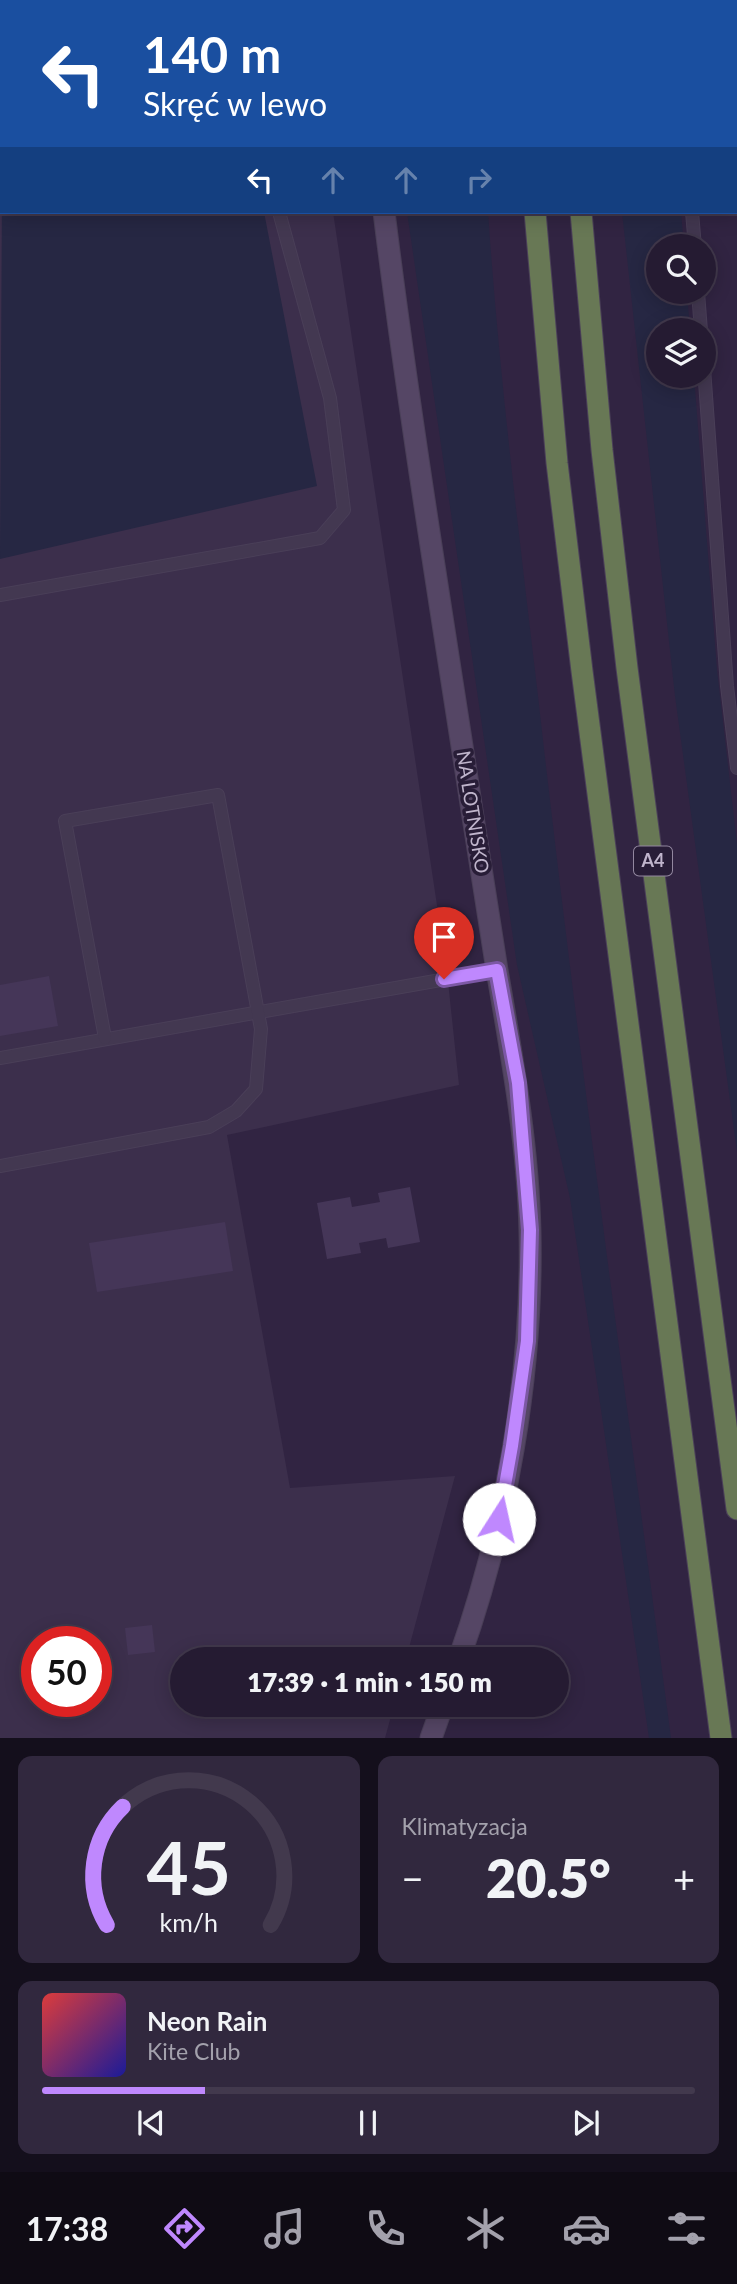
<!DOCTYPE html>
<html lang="pl">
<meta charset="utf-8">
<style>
:root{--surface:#251b32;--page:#31283e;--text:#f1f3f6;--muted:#a3a1ac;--line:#42394d;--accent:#bf88fe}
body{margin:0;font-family:Lato,sans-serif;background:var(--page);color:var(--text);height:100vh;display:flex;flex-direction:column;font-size:26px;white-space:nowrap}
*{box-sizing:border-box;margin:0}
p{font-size:23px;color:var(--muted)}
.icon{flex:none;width:38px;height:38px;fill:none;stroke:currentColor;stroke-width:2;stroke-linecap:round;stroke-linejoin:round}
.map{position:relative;height:1738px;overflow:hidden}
.drawer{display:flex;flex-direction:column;gap:18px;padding:18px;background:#140f1c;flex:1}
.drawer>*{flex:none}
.banner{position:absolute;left:0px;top:0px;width:738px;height:214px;box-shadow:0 4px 18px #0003,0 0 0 2px var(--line);background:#1a4fa0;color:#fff;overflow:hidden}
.tools{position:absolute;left:646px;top:234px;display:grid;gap:14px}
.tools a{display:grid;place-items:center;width:70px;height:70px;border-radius:50%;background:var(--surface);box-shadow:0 4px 18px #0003,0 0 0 2px var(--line);font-size:35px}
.speed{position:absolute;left:21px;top:1626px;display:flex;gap:14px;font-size:35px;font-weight:700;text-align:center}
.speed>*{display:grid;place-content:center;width:91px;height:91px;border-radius:50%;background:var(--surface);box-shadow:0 4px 18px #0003,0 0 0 2px var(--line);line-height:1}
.speed .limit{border:10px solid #d22;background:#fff;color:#111}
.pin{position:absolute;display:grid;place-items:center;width:60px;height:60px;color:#fff;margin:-72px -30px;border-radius:50% 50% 50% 0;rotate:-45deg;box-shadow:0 0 7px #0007}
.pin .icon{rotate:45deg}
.me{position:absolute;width:77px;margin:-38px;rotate:10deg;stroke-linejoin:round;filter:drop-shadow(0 0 5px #0008)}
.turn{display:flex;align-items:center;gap:24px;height:147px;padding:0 28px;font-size:32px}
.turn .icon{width:91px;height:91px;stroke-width:2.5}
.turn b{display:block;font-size:49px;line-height:60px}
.lanes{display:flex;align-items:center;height:66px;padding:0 28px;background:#0003;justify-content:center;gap:35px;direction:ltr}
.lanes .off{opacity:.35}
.big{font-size:52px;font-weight:800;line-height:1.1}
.drawer .tile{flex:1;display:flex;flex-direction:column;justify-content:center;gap:10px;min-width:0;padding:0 24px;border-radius:14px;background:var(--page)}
.drawer .dial{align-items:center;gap:0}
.dial svg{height:182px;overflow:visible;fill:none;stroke:var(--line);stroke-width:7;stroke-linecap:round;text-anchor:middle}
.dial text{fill:var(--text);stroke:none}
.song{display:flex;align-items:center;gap:21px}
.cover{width:84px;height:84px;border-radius:10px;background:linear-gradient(135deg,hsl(0 70% 55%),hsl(240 70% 35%))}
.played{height:7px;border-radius:4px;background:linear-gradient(90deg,var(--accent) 25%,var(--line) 25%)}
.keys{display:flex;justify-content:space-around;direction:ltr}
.heat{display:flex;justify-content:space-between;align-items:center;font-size:38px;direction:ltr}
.drawer .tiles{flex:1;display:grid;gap:18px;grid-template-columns:1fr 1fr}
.tile:last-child{grid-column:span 2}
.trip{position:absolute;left:170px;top:1647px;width:399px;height:70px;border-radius:35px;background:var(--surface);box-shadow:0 4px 18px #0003,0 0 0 2px var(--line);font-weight:800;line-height:70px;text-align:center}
.menu{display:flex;height:112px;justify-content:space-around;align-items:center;background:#0f0b14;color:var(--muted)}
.menu .icon{width:49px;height:49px}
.menu .active{color:var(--accent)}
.menu b{font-size:32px;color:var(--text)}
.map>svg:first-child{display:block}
</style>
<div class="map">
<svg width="737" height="1738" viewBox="0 0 737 1738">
<rect width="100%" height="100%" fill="#312442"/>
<path fill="#3c2f4c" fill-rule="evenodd" d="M0,0h317l-315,2v210h331l114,760 12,113 -232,50 63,353 165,-12 -49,183h-224v45l212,1 -9,33h-385zM37,1642h59v59h-59z"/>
<g fill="#262743">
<polygon points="0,0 228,0 228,2 2,2 0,166"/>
<polygon points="2,188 2,212 264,212 317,486 0,559"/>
<path d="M407,212h81c11,162 31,323 50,484 39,348 87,695 133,1042h-22l-79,-540 -53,-233z"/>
<polygon points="622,212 681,212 684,247 658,247 658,292 687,292 690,331 658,331 658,376 694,376 717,670 737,844 737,1152 675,696"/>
</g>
<g fill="#453658">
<polygon points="49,976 58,1026 0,1036 0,985"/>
<polygon points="410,1187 420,1242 388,1248 386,1238 359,1243 361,1253 327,1259 317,1203 350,1197 352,1207 380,1202 378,1193"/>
<polygon points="225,1222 233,1271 97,1292 89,1243"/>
<polygon points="152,1625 155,1652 128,1655 125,1628"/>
</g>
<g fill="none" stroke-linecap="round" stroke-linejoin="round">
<defs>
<g id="lane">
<polyline points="240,0 240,2"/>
<polyline points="679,0 679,2"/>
<polyline points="0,180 2,180"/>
<polyline points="692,212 695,247"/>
<polyline points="698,292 701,331"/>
<polyline points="704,368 727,686 737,768"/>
<polyline points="0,595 320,538 344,510 330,398 279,212"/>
<polyline points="0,1058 497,970"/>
<polyline points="0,1166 209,1127 236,1111 256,1089 261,1029 218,795 65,821 105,1038"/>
</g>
<g id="secondary">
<polyline points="372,2 372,0"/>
<path d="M384,212c25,202 58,403 89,605 8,51 16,102 24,153 15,87 31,174 33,262 3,141 -24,295 -71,427"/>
<polyline points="431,1738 443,1704"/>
</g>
<g id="highway">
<polyline points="523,0 523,2"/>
<polyline points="568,0 568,2"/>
<polyline points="535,212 557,463 582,671 721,1738"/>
<polyline points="581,212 602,450 627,668 737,1509"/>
</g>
</defs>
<use href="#lane" stroke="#4a3f58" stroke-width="14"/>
<use href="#secondary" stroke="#4a3f58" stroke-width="23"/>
<use href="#highway" stroke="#4b4059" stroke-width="23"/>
<use href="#lane" stroke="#433851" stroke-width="12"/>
<use href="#secondary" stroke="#554665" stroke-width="21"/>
<use href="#highway" stroke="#687855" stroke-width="21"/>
</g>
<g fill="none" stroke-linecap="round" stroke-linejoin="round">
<defs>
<polyline id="route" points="444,979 497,970 518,1083 530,1230 527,1341 512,1446 499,1519"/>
</defs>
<use href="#route" stroke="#7c58a5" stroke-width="18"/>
<use href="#route" stroke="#bf88fe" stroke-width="12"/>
</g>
<g text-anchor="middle" stroke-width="7" stroke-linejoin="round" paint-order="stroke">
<rect fill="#281d37" stroke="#92879f" stroke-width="2" x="634" y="846.5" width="38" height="29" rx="5"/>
<g font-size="18" font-weight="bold" fill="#c0b5cc">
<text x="653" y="867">A4</text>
</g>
<g font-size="19" fill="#c0b5cc" stroke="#281d37">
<text transform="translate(473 812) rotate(81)" y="7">NA LOTNISKO</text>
</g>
</g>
</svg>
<div class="tools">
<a><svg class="icon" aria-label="search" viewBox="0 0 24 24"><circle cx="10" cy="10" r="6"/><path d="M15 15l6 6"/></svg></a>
<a><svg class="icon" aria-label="layers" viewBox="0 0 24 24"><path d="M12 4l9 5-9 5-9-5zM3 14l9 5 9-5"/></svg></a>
</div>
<div class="speed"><div class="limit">50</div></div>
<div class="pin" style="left:444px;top:979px;background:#d93025"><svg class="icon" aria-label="arrive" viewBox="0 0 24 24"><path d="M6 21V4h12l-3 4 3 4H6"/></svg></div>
<svg class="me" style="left:499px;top:1519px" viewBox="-20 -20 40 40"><circle r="19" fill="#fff"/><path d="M0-13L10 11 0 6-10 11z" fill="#bf88fe"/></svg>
<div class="trip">17:39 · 1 min · 150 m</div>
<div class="banner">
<div class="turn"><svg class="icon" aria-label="left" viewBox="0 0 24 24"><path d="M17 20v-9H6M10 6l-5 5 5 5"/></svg><div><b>140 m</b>Skręć w lewo</div></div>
<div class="lanes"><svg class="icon" aria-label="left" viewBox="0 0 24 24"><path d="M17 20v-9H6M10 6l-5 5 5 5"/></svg><svg class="icon off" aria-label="ahead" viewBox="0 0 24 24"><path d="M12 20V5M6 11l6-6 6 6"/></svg><svg class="icon off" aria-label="ahead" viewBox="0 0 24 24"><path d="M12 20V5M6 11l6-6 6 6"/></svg><svg class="icon off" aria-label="right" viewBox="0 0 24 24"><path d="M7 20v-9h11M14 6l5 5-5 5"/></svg></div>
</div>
</div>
<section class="drawer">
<div class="tiles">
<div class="tile dial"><svg viewBox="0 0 100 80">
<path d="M14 69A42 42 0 1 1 86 69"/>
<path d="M14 69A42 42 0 0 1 21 17" stroke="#bf88fe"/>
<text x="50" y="56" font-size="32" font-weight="700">45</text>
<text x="50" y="72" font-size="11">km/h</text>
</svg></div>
<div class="tile"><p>Klimatyzacja</p>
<div class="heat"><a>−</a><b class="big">20.5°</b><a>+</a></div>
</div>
<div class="tile">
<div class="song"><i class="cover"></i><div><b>Neon Rain</b><p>Kite Club</p></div></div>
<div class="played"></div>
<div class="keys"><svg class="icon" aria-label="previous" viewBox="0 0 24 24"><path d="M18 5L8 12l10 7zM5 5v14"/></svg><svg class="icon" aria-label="pause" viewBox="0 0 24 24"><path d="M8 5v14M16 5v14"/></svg><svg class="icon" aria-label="next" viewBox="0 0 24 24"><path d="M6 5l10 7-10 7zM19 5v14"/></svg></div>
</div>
</div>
</section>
<nav class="menu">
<b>17:38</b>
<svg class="icon active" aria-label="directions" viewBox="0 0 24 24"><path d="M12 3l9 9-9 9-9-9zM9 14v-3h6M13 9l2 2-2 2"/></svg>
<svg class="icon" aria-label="music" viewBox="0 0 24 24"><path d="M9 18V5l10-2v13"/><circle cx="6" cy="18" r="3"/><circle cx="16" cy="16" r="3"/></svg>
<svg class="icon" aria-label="phone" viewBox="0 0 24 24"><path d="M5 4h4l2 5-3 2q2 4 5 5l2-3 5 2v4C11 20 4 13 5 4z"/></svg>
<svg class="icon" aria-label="climate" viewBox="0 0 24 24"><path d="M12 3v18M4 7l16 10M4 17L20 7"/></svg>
<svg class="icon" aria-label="car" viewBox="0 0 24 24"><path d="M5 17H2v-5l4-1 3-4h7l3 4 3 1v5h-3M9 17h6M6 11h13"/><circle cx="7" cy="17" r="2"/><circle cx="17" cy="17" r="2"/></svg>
<svg class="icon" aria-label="filters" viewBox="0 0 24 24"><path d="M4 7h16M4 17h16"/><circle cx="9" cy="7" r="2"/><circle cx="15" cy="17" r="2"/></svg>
</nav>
